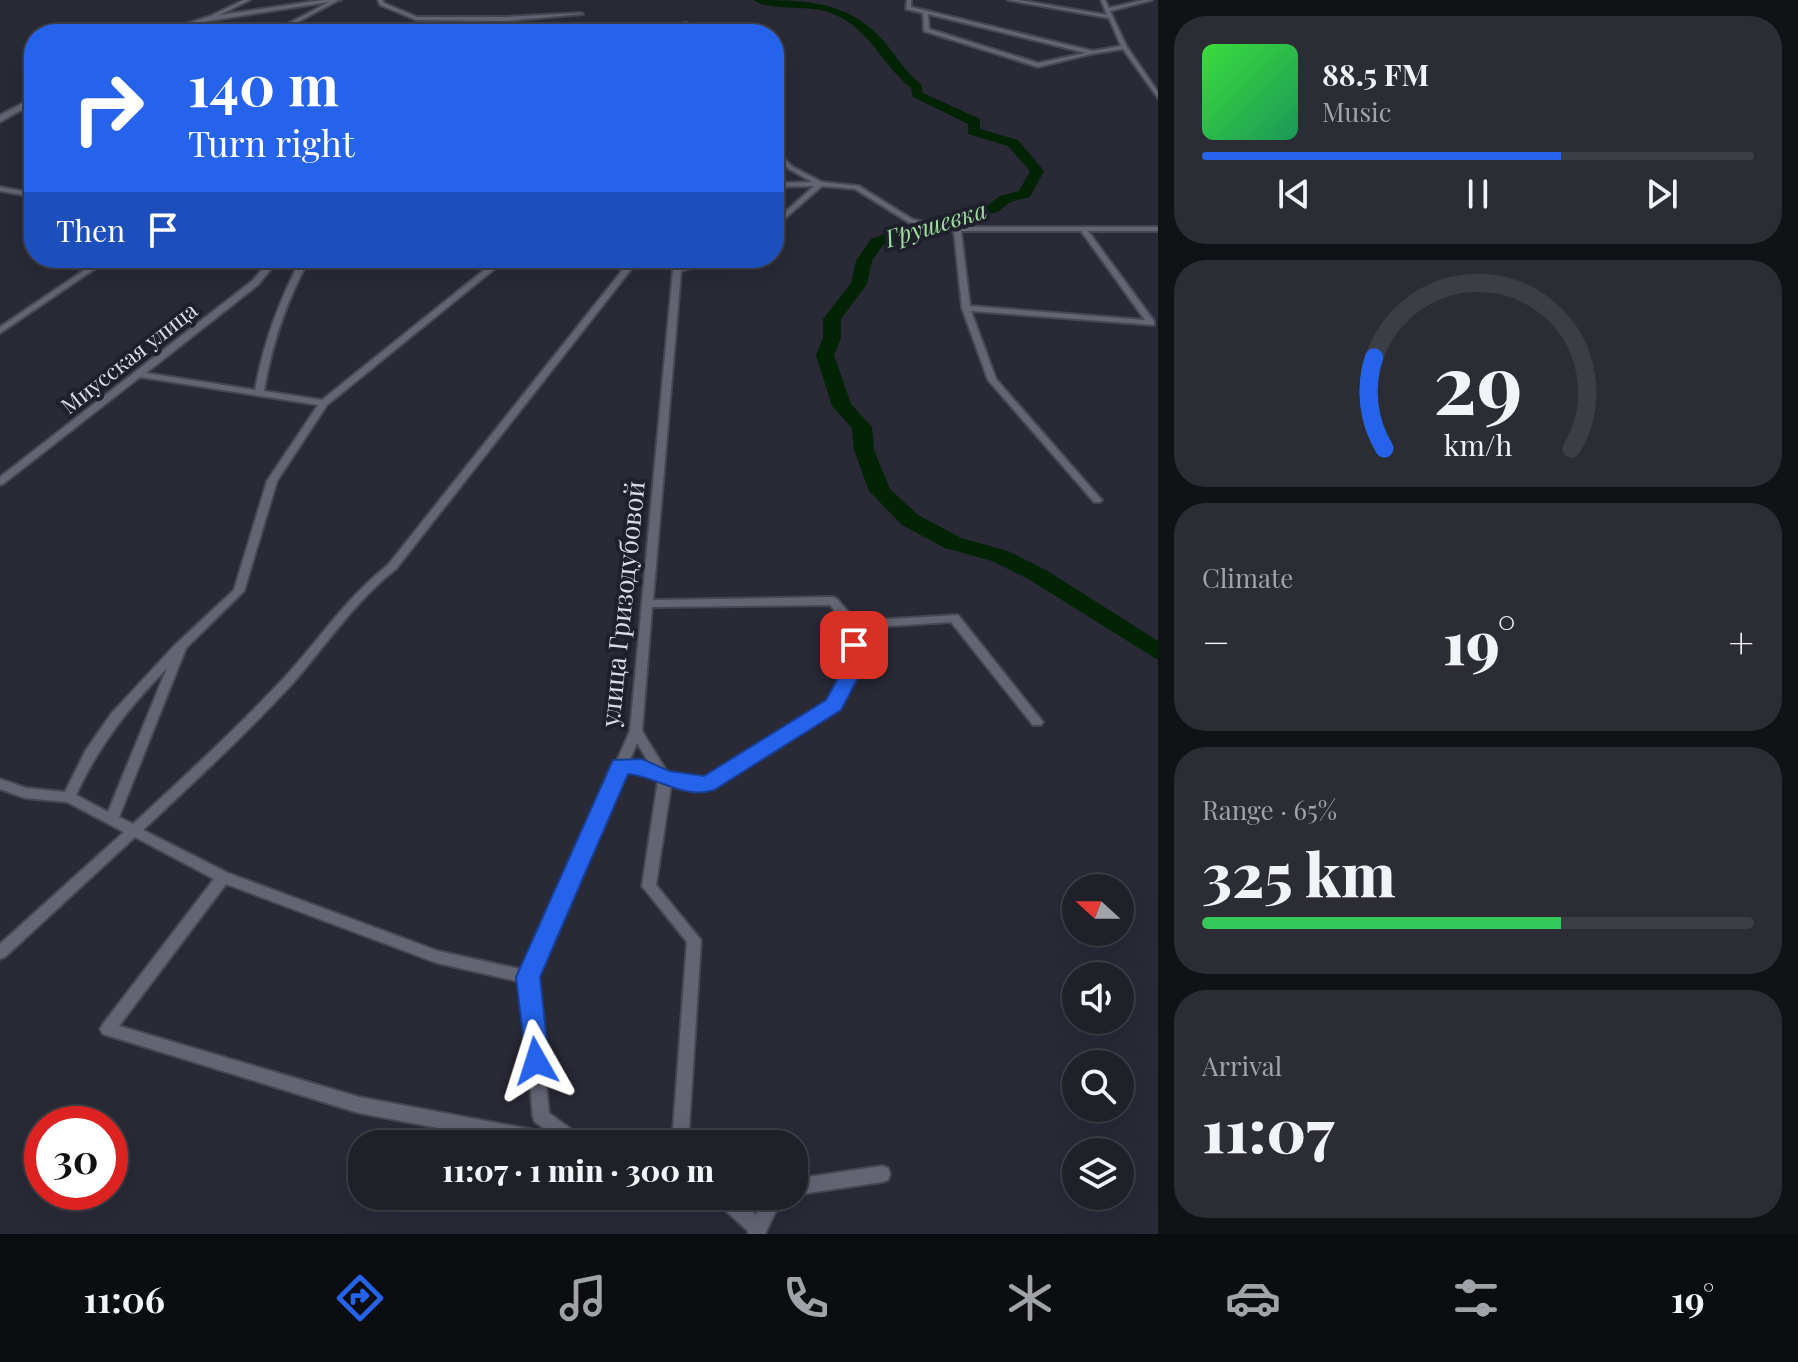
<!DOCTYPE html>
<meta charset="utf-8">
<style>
:root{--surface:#1f2028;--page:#2c2d34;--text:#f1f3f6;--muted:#a1a3a8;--line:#3c3e45;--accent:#2563eb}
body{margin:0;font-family:"Playfair Display",serif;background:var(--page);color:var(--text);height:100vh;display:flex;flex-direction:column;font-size:30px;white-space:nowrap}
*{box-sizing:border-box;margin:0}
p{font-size:26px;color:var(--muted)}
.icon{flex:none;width:44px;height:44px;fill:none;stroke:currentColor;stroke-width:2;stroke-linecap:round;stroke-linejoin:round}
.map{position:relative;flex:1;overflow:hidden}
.sheet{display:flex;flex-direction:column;gap:16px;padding:16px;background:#111216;width:640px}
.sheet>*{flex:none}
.hud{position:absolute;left:24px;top:24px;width:760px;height:244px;border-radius:32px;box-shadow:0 8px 32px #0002,0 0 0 2px var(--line);background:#2563eb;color:#fff;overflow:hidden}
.needle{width:52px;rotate:291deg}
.buttons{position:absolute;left:1062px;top:874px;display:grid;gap:16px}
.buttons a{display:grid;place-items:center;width:72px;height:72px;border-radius:50%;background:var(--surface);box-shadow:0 8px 32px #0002,0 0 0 2px var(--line);font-size:40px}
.speed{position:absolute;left:24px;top:1106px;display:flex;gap:16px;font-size:40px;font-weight:700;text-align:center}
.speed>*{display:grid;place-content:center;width:104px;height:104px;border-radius:50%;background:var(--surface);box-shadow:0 8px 32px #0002,0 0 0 2px var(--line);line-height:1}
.speed .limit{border:12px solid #d22;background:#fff;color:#111}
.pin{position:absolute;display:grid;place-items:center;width:68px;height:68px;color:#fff;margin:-34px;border-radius:16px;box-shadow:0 4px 12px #0006}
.me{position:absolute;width:88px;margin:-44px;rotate:354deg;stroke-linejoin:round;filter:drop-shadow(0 0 6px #0008)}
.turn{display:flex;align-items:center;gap:28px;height:168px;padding:0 32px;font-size:36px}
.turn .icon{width:104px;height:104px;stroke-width:2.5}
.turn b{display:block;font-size:56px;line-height:68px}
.then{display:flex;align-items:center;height:76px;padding:0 32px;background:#0003;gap:16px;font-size:30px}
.big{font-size:60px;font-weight:800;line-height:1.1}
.sheet .widget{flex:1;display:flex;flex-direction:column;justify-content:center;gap:12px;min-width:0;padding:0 28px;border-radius:32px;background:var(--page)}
.sheet .dial{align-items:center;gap:0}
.dial svg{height:208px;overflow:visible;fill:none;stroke:var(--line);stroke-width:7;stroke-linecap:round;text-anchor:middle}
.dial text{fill:var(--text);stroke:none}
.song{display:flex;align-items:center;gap:24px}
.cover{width:96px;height:96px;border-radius:12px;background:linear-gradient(135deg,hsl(120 70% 55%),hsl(150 70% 35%))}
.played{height:8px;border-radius:4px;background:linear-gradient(90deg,var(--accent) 65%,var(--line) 65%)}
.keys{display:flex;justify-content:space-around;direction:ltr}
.heat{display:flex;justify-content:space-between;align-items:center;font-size:44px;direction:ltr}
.charge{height:12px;border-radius:6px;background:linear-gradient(90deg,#34c759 65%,var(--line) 0)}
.trip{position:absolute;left:348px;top:1130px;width:460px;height:80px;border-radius:32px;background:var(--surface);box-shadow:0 8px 32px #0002,0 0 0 2px var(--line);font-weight:800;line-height:80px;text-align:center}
.menu{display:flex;height:128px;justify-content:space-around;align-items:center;background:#0c0d10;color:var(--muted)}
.menu .icon{width:56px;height:56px}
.menu .current{color:var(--accent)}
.menu b{font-size:36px;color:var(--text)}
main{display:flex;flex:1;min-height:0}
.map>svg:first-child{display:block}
</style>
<main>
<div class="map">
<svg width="1158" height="1234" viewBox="0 0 1158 1234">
<rect width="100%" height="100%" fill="#292a36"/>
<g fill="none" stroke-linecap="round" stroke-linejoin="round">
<path fill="#032305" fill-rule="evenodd" d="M753,0c48,0 92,0 127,37 15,16 24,34 41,47l2,9 57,26v10l38,11 26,31 -14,26 -20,5 -12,10 -48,11 -31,16 -36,6 -11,16 -5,23 -26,35v19l-7,17 17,49 21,23 2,23 16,39 28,26 43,23 47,13 38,19 112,71v19l-128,-80 -38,-19 -47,-13 -43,-23 -33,-34 -15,-41 -2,-22 -20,-22 -16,-51 7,-17v-19l28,-36 5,-22 15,-22 18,-7 21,-1 30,-15 48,-11 12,-9 19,-5 11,-20 -22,-25 -40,-12v-10l-55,-27 -2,-9c-30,-24 -42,-61 -80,-75 -23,-9 -59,-1 -78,-13z"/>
<defs>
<g id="street">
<polygon points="244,0 250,0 209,20 204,19"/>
<polygon points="333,0 337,1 279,32 274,31"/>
<polygon points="378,0 382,0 384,3 417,17 505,17 581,13 583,14 505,21 416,20 380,5"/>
<path d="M907,0h4v7l182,44 28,-5 -12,-28 -101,-18h10l89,15 -6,-15h4l4,8 35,-8h8l-42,11 17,36 31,45v6l-35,-49 -32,5 -53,13 -114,-36 -1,-18 -17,-4zM928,14l158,39 -48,10 -109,-34z"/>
<polygon points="683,23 687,23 697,34 691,34"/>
<path d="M774,150l19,17 29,15 37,4 53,33 31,8h215v4h-70l66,90v4l-183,-14 25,68 104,119 2,2 -2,2h-6l-106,-122 -26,-72 -8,-77h-11l-35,-9 -53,-33 -33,-3 -48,42v-6l40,-36 -40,1v-4l38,-1 -23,-13 -15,-14zM961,231h120l64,89 -175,-14z"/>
<polygon points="0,187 34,193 34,197 0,191"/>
<polygon points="102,258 111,258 0,333 0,327"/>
<path d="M272,258h8l-22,27 -112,88 109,17c9,-48 24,-90 47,-132h8c-24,43 -38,85 -46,133l58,9 177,-142h9l-181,147 -50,76 -33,110 -58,57 -67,169 14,7c51,-47 103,-95 151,-146 35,-38 63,-81 104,-113l244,-307h8l-244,311c-42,33 -69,75 -103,114 -47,51 -99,99 -150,147l85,43 210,78 86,19 106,-239 43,-461 37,-12h12l-41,13 -28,329 180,-3 4,2 19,22 102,-6 85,107 -2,3h-8l-82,-103 -92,6 2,36 -23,44 -127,80 -4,2 -36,-5 -15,100 45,55 -13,204h-16l15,-202 -45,-56 16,-105 -18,-9 -15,-1 -90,206 14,136 34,25 2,6h-62l-164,-31 -256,-79 -3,-5 3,-5 111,-145 -79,-42 -130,120 -5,2v-15l124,-112 -57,-30 -42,-4 -25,-9v-10l26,9 39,4 21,-42 25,-36 63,-68 60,-56 33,-109 51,-76 -178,-28 -137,107 -3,1v-8l252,-196zM830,605l17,21 2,38 -19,38 -125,78 -36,-5 -27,-44 10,-124zM167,668l-59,144 -32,-17c22,-49 54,-89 91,-127zM637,743l14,23 -9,-4h-13zM226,884l211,79 84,19 12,135 2,5 15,11 -191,-36 -240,-71z"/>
<polygon points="882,1166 888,1168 890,1174 888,1180 882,1182 794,1195 794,1179"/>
<polygon points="714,1196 735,1196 756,1215 766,1196 783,1196 765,1234 748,1234 748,1231 716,1202"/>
</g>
<g id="secondary">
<polygon points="323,0 341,0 208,21 169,34 157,34 207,17"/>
<polygon points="34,97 34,103 0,122 0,115"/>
</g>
</defs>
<use href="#street" stroke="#464751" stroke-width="4"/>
<use href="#secondary" stroke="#464751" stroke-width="4"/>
<use href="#street" fill="#646573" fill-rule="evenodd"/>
<use href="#secondary" fill="#646573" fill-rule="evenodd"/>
</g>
<path fill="#2563eb" stroke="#184099" stroke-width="2" d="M854,638l9,7 2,19 -24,46 -127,80c-30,10 -58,-14 -86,-16l-88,203 9,84 -4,8 -9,4 -9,-4 -11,-92 97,-217 29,-1 27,12 35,5 122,-76 20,-36 -1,-19z"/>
<g text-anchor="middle" stroke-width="8" stroke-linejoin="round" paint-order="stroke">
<g font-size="22" fill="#dbdce4" stroke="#20202c">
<text transform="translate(129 358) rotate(-38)" y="8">Миусская улица</text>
</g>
<g font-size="24" font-style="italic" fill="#9cde9c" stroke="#20202c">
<text transform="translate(936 225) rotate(-17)" y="8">Грушевка</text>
</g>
<g font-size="26" fill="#dbdce4" stroke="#20202c">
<text transform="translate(623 604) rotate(-84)" y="9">улица Гризодубовой</text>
</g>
</g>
</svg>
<div class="buttons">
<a><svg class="needle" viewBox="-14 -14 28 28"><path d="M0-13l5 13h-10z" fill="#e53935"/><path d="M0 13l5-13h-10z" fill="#a1a3a8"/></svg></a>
<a><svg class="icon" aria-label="sound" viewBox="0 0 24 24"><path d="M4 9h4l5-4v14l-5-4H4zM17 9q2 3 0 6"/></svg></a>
<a><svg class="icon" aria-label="search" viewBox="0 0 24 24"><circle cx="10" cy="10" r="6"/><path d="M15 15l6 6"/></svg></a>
<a><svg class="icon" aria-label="layers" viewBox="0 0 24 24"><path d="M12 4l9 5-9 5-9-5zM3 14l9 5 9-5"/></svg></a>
</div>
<div class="speed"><div class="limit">30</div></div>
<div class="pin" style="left:854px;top:645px;background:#d93025"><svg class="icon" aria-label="arrive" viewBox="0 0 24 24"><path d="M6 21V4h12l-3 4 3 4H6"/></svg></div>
<svg class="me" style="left:536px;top:1061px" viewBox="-20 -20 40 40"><path d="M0-17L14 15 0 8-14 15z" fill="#2563eb" stroke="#fff" stroke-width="4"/></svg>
<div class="trip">11:07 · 1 min · 300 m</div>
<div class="hud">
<div class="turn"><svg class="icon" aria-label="right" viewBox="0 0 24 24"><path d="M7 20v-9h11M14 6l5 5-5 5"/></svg><div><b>140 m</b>Turn right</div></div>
<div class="then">Then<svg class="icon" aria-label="arrive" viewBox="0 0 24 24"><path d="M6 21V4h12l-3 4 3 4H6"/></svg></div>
</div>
</div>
<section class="sheet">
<div class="widget">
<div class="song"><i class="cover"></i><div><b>88.5 FM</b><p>Music</p></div></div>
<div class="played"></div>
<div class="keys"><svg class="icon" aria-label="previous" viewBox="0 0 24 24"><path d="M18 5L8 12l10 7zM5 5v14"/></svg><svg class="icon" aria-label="pause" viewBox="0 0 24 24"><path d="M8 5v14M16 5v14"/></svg><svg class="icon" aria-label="next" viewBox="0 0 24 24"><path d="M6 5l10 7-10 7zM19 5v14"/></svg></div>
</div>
<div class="widget dial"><svg viewBox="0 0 100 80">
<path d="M14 69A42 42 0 1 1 86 69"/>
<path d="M14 69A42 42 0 0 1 10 34" stroke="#2563eb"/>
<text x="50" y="56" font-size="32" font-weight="700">29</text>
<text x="50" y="72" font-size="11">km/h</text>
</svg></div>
<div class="widget"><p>Climate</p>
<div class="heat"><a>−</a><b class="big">19°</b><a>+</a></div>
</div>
<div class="widget"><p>Range · 65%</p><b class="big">325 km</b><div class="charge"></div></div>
<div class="widget"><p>Arrival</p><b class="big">11:07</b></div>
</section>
</main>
<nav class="menu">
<b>11:06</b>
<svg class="icon current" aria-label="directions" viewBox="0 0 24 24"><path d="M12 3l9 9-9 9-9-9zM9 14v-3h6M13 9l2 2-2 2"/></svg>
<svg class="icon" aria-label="music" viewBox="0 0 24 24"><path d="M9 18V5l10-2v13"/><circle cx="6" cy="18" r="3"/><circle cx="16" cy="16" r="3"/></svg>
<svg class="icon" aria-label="phone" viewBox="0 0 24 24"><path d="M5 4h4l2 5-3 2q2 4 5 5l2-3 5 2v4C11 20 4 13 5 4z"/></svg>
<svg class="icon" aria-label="climate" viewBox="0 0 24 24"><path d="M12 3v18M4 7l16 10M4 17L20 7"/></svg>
<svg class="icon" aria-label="car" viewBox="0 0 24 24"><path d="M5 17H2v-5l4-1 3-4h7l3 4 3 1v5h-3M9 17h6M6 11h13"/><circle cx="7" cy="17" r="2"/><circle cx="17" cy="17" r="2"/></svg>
<svg class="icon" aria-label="filters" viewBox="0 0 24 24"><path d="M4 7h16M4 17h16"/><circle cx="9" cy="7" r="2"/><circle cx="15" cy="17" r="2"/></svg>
<b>19°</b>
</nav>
